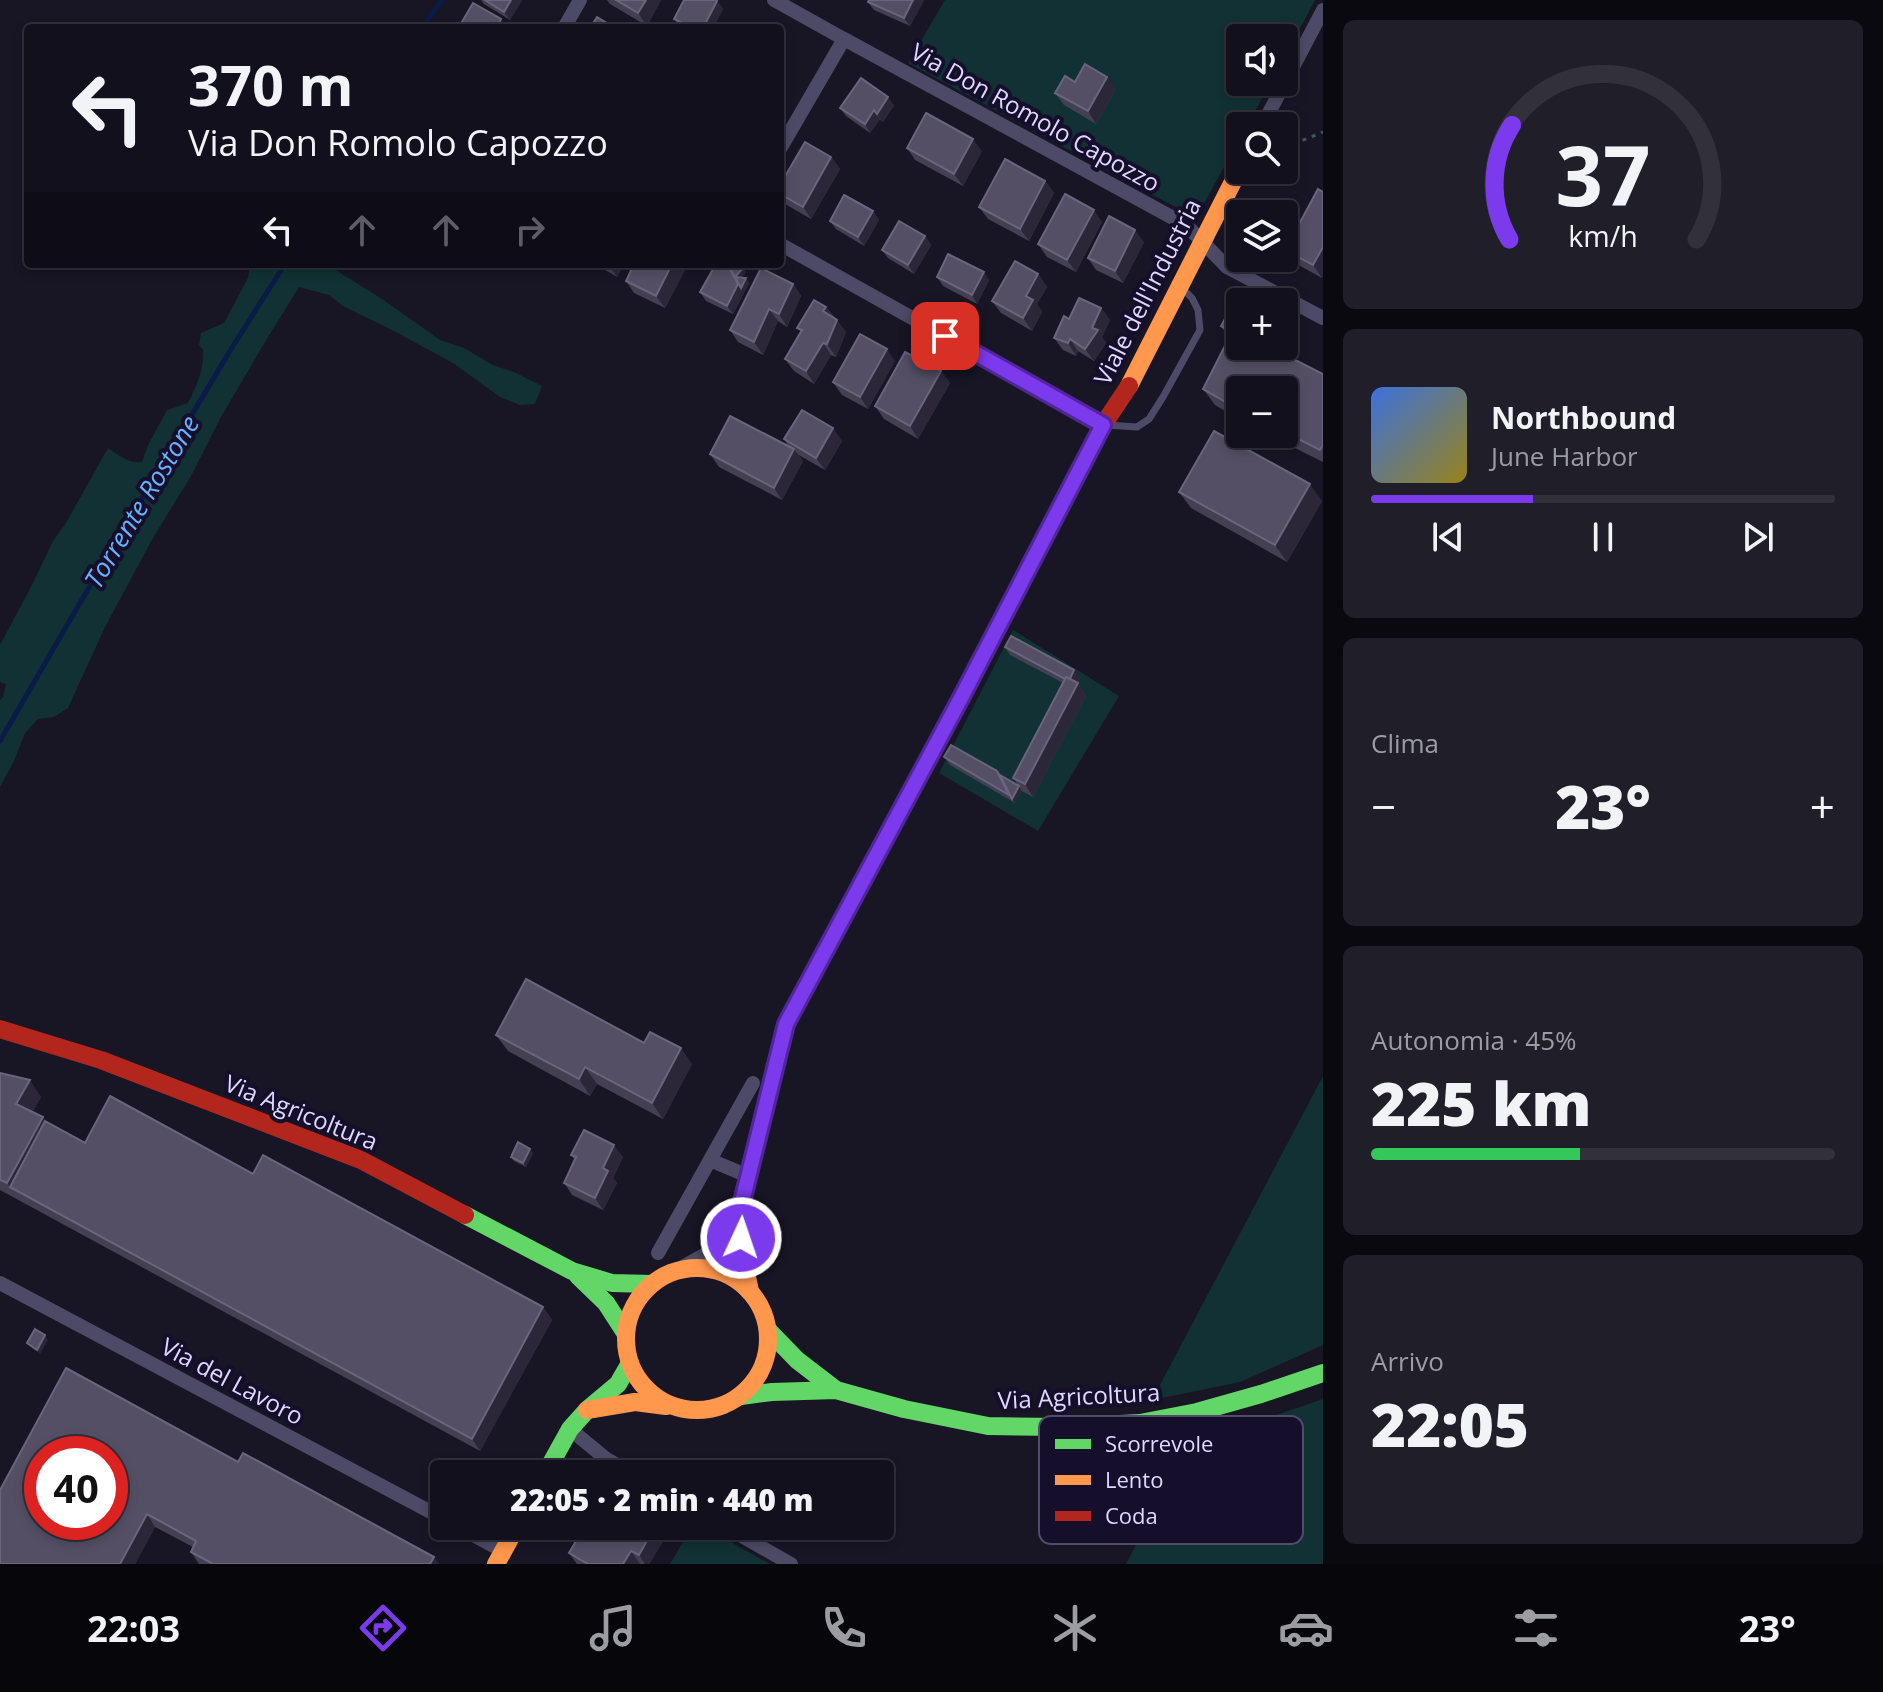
<!DOCTYPE html>
<html lang="it">
<meta charset="utf-8">
<style>
:root{--surface:#12101c;--page:#1f1e29;--text:#f1f3f6;--muted:#9c9da3;--line:#31303b;--accent:#7c3aed}
body{margin:0;font-family:"Open Sans",sans-serif;background:var(--page);color:var(--text);height:100vh;display:flex;flex-direction:column;font-size:30px;white-space:nowrap}
*{box-sizing:border-box;margin:0}
p{font-size:26px;color:var(--muted)}
.icon{flex:none;width:44px;height:44px;fill:none;stroke:currentColor;stroke-width:2;stroke-linecap:round;stroke-linejoin:round}
.map{position:relative;flex:1;overflow:hidden}
.side{display:flex;flex-direction:column;gap:20px;padding:20px;background:#0a090f;width:560px}
.side>*{flex:none}
.guide{position:absolute;left:24px;top:24px;width:760px;height:244px;border-radius:8px;box-shadow:0 4px 12px #0003,0 0 0 2px var(--line);background:#12101c;color:var(--text);overflow:hidden}
.tools{position:absolute;left:1226px;top:24px;display:grid;gap:16px}
.tools a{display:grid;place-items:center;width:72px;height:72px;border-radius:8px;background:var(--surface);box-shadow:0 4px 12px #0003,0 0 0 2px var(--line);font-size:40px}
.speed{position:absolute;left:24px;top:1436px;display:flex;gap:16px;font-size:40px;font-weight:700;text-align:center}
.speed>*{display:grid;place-content:center;width:104px;height:104px;border-radius:50%;background:var(--surface);box-shadow:0 4px 12px #0003,0 0 0 2px var(--line);line-height:1}
.speed .limit{border:12px solid #d22;background:#fff;color:#111}
.pin{position:absolute;display:grid;place-items:center;width:68px;height:68px;color:#fff;margin:-34px;border-radius:16px;box-shadow:0 4px 12px #0006}
.me{position:absolute;width:88px;margin:-44px;rotate:3deg;stroke-linejoin:round;filter:drop-shadow(0 0 6px #0008)}
.turn{display:flex;align-items:center;gap:28px;height:168px;padding:0 32px;font-size:36px}
.turn .icon{width:104px;height:104px;stroke-width:2.5}
.turn b{display:block;font-size:56px;line-height:68px}
.lanes{display:flex;align-items:center;height:76px;padding:0 32px;background:#0003;justify-content:center;gap:40px;direction:ltr}
.lanes .off{opacity:.35}
.big{font-size:60px;font-weight:800;line-height:1.1}
.side .tile{flex:1;display:flex;flex-direction:column;justify-content:center;gap:12px;min-width:0;padding:0 28px;border-radius:12px;background:var(--page)}
.side .dial{align-items:center;gap:0}
.dial svg{height:208px;overflow:visible;fill:none;stroke:var(--line);stroke-width:7;stroke-linecap:round;text-anchor:middle}
.dial text{fill:var(--text);stroke:none}
.song{display:flex;align-items:center;gap:24px}
.cover{width:96px;height:96px;border-radius:12px;background:linear-gradient(135deg,hsl(220 70% 55%),hsl(50 70% 35%))}
.played{height:8px;border-radius:4px;background:linear-gradient(90deg,var(--accent) 35%,var(--line) 35%)}
.keys{display:flex;justify-content:space-around;direction:ltr}
.heat{display:flex;justify-content:space-between;align-items:center;font-size:44px;direction:ltr}
.charge{height:12px;border-radius:6px;background:linear-gradient(90deg,#34c759 45%,var(--line) 0)}
.trip{position:absolute;left:430px;top:1460px;width:464px;height:80px;border-radius:8px;background:var(--surface);box-shadow:0 4px 12px #0003,0 0 0 2px var(--line);font-weight:800;line-height:80px;text-align:center}
.tab-bar{display:flex;height:128px;justify-content:space-around;align-items:center;background:#07060b;color:var(--muted)}
.tab-bar .icon{width:56px;height:56px}
.tab-bar .current{color:var(--accent)}
.tab-bar b{font-size:36px;color:var(--text)}
main{display:flex;flex:1;min-height:0}
.map>svg:first-child{display:block}
</style>
<main>
<div class="map">
<svg width="1323" height="1564" viewBox="0 0 1323 1564">
<rect width="100%" height="100%" fill="#181525"/>
<g fill="#123134">
<polygon points="945,0 1315,0 1284,59 1284,38 1240,38 1240,82 1271,82 1247,126 1240,126 1240,138 1196,218 908,63"/>
<path d="M250,264h76l56,35 58,41 24,8 29,17 21,7 28,14 -7,18 -15,1 -20,-8 -47,-34 -59,-32 -51,-25 -14,-11 -30,-8 -34,55 -44,75 -31,61 -36,58 -49,91 -37,81 -14,9 -16,2 -13,14 -11,28 -14,26v-87l3,-3 3,-13 -6,-2v-37l32,-60 21,-44 13,-18 42,-75c10,7 22,16 34,14l6,-17 19,-35 21,-7c9,-18 16,-33 15,-53l-4,-5 2,-12 23,-10 24,-45z"/>
<polygon points="1013,630 1119,696 1038,831 939,773"/>
<polygon points="1323,1076 1323,1345 1240,1382 1152,1400"/>
<polygon points="1323,1399 1323,1564 1126,1564 1193,1438 1222,1434"/>
<polygon points="692,1526 711,1526 729,1541 770,1564 670,1564"/>
</g>
<g fill="none" stroke-linecap="round" stroke-linejoin="round">
<g stroke="#091c48" stroke-width="5">
<polyline points="422,28 442,0"/>
<polyline points="0,741 77,608 228,354 285,264"/>
</g>
<polyline stroke="#465566" stroke-width="3" stroke-dasharray="4 6" stroke-linecap="butt" points="1284,148 1323,132"/>
<polyline stroke="#4c4a66" stroke-width="7" points="1106,425 1137,427 1149,419 1163,397 1200,330 1198,310 1192,298 1182,288"/>
<g stroke="#4c4a66" stroke-width="14">
<polyline points="774,0 844,39"/>
<polyline points="564,28 580,0"/>
<polyline points="1262,126 1323,10"/>
<polyline points="780,149 844,39 1186,225 1227,267 1323,318"/>
<polyline points="780,244 1103,425"/>
<polyline points="710,1160 748,1176"/>
<polyline points="658,1253 753,1083"/>
<polyline points="675,1271 711,1251 738,1218"/>
<polyline points="0,1283 444,1519"/>
<polyline points="570,1429 605,1458 633,1474"/>
<polyline points="457,1526 503,1551"/>
<polyline points="724,1526 791,1564"/>
</g>
<g stroke="#63d668" stroke-width="18">
<polyline points="465,1215 572,1271 612,1283 652,1284"/>
<polyline points="578,1276 606,1303 626,1334"/>
<polyline points="768,1330 797,1360 836,1390"/>
<polyline points="741,1396 772,1392 836,1390 904,1409 988,1426 1062,1427 1140,1423 1197,1412 1261,1394 1323,1373"/>
<polyline points="545,1474 570,1429 587,1410 618,1384 630,1363"/>
</g>
<g stroke="#ff974d" stroke-width="18">
<polyline points="1129,386 1240,168"/>
<circle cx="697" cy="1339" r="71"/>
<polyline points="750,1291 743,1258 738,1218 786,1024 816,967"/>
<polyline points="587,1410 635,1402 666,1406"/>
<polyline points="496,1564 517,1526"/>
</g>
<g stroke="#b3261e" stroke-width="18">
<polyline points="816,967 962,696 1103,425 1129,386"/>
<polyline points="0,1029 101,1060 361,1160 465,1215"/>
</g>
</g>
<g fill="#443f53">
<polygon points="481,0 522,0 510,20 484,4"/>
<polygon points="607,0 661,0 647,26 610,4"/>
<polygon points="869,0 924,0 910,26 874,10 868,2"/>
<polygon points="717,1 723,9 713,28 682,28 674,19"/>
<polygon points="1075,82 1116,89 1096,124 1064,105 1055,93"/>
<polygon points="894,105 883,122 880,119 870,133 846,116 840,108"/>
<polygon points="907,148 982,151 963,186 915,160"/>
<polygon points="831,157 840,169 811,219 785,204 780,197 780,185"/>
<polygon points="1045,181 1054,193 1029,241 988,219 979,207"/>
<polygon points="1318,189 1322,278 1293,262 1285,250"/>
<polygon points="873,211 879,220 864,246 836,229 830,221"/>
<polygon points="1102,222 1076,272 1047,257 1038,244"/>
<polygon points="925,236 931,245 914,274 888,258 882,250"/>
<polygon points="1144,242 1123,283 1096,270 1088,258"/>
<polygon points="595,264 624,264 617,277"/>
<polygon points="634,264 688,264 665,308 634,293 626,281"/>
<polygon points="746,272 741,278 746,278 749,283 733,314 706,301 700,292"/>
<polygon points="1038,274 1047,287 1037,304 1042,312 1032,331 1001,313 992,301"/>
<polygon points="937,277 989,280 977,304 943,286"/>
<polygon points="793,284 801,296 787,327 778,321 763,355 738,342 730,330"/>
<polygon points="1234,302 1240,346 1323,374 1323,462 1291,446 1283,434 1284,434 1284,390 1240,390 1240,420 1215,405 1203,389 1229,338 1221,326"/>
<polygon points="826,307 846,332 836,357 831,355 814,384 794,371 785,359 801,332 797,328"/>
<polygon points="1101,308 1110,320 1102,337 1106,343 1094,361 1078,351 1076,356 1063,350 1054,338 1069,319"/>
<polygon points="895,361 868,409 842,395 833,382"/>
<polygon points="941,371 950,383 918,439 884,419 875,406"/>
<polygon points="784,439 842,441 825,470 797,454 803,461 782,500 719,467 710,454 789,447"/>
<polygon points="1179,492 1322,501 1287,562 1191,508"/>
<polygon points="1005,647 1080,678 1078,684 1086,696 1033,797 1022,791 1015,803 950,765 944,757 1000,775 1019,786 1013,778 1063,683 1010,655"/>
<polygon points="496,1035 644,1043 692,1064 663,1119 597,1084 590,1096 508,1051"/>
<polygon points="0,1073 41,1097 32,1112 43,1117 45,1121 85,1143 253,1174 543,1307 552,1320 480,1451 0,1190"/>
<polygon points="533,1153 526,1167 514,1161 511,1157"/>
<polygon points="571,1155 623,1157 613,1178 617,1183 603,1210 572,1195 564,1183 575,1160"/>
<polygon points="66,1368 238,1462 439,1564 199,1564 191,1552 193,1547 155,1527 135,1564"/>
<polygon points="566,1526 589,1526 585,1532 596,1539 608,1535 653,1530 662,1543 649,1564 577,1564 569,1553 580,1534"/>
</g>
<g fill="#2b2739">
<polygon points="511,0 522,0 510,20 504,12"/>
<polygon points="646,0 661,0 647,26 638,13"/>
<polygon points="913,0 924,0 910,26 904,18"/>
<polygon points="717,1 723,9 713,28 703,28"/>
<polygon points="501,19 507,27 496,28"/>
<polygon points="1107,77 1116,89 1096,124 1088,111"/>
<polygon points="888,97 894,105 883,122 877,114"/>
<polygon points="874,110 880,119 870,133 865,124"/>
<polygon points="973,139 982,151 963,186 954,174"/>
<polygon points="831,157 840,169 811,219 803,207"/>
<polygon points="1045,181 1054,193 1029,241 1020,229"/>
<polygon points="1094,210 1102,222 1076,272 1067,260"/>
<polygon points="873,211 879,220 864,246 858,237"/>
<polygon points="1135,230 1144,242 1123,283 1115,271"/>
<polygon points="925,236 931,245 914,274 908,265"/>
<polygon points="1323,247 1323,276 1322,278 1313,265"/>
<polygon points="609,264 624,264 617,277 609,265"/>
<polygon points="672,264 688,264 665,308 656,296"/>
<polygon points="743,268 746,272 738,282 746,278 749,283 733,314 727,306 735,277"/>
<polygon points="984,272 989,280 977,304 972,295"/>
<polygon points="1038,274 1047,287 1037,304 1042,312 1032,331 1023,318 1026,296"/>
<polygon points="793,284 801,296 787,327 779,314"/>
<polygon points="826,307 834,319 823,311"/>
<polygon points="1101,308 1110,320 1102,337 1106,343 1094,361 1085,349 1092,328"/>
<polygon points="769,309 778,321 763,355 754,342"/>
<polygon points="837,320 846,332 836,357 827,344"/>
<polygon points="1070,339 1078,351 1076,356 1068,343"/>
<polygon points="823,343 831,355 814,384 806,371"/>
<polygon points="887,349 895,361 868,409 860,397"/>
<polygon points="941,371 950,383 918,439 910,426"/>
<polygon points="833,428 842,441 825,470 816,458"/>
<polygon points="794,449 803,461 782,500 774,488"/>
<polygon points="1310,484 1322,501 1287,562 1275,545"/>
<polygon points="1074,670 1080,678 1078,684 1086,696 1033,797 1025,784"/>
<polygon points="1003,779 1019,786 1022,791 1015,803 1009,795"/>
<polygon points="681,1048 692,1064 663,1119 652,1103"/>
<polygon points="585,1067 597,1084 590,1096 579,1079"/>
<polygon points="30,1080 41,1097 27,1121 16,1104"/>
<polygon points="43,1117 54,1133 10,1187 7,1183"/>
<polygon points="614,1145 623,1157 613,1178 617,1183 603,1210 595,1198 603,1168"/>
<polygon points="530,1149 533,1153 526,1167 523,1163"/>
<polygon points="543,1307 552,1320 480,1451 472,1439"/>
<polygon points="45,1335 48,1340 40,1354 37,1350"/>
<polygon points="147,1514 155,1527 135,1564 120,1564"/>
<polygon points="578,1526 589,1526 583,1536 577,1528"/>
<polygon points="653,1530 662,1543 649,1564 645,1564 639,1555"/>
<polygon points="631,1551 640,1564 623,1564"/>
<polygon points="434,1557 439,1564 430,1564"/>
</g>
<g fill="#544f65" stroke="#6a657e" stroke-width="2" fill-rule="evenodd">
<polygon points="485,0 511,0 504,12"/>
<polygon points="616,0 646,0 638,13"/>
<polygon points="684,0 715,0 717,1 703,28 692,28 674,19"/>
<polygon points="869,0 913,0 904,18 868,2"/>
<polygon points="473,3 501,19 496,28 461,28 459,27"/>
<polygon points="597,17 615,28 590,28"/>
<polygon points="1085,64 1107,77 1088,111 1055,93 1065,76 1075,82"/>
<polygon points="861,78 888,97 877,114 874,110 865,124 840,108"/>
<polygon points="926,113 973,139 954,174 907,148"/>
<polygon points="805,142 831,157 803,207 780,194 780,185"/>
<polygon points="1005,159 1045,181 1020,229 979,207"/>
<polygon points="1318,189 1323,192 1323,247 1313,265 1285,250"/>
<polygon points="1065,194 1094,210 1067,260 1038,244"/>
<polygon points="844,195 873,211 858,237 830,221"/>
<polygon points="1109,216 1135,230 1115,271 1088,258"/>
<polygon points="899,221 925,236 908,265 882,250"/>
<polygon points="948,254 984,272 972,295 937,277"/>
<polygon points="1015,261 1038,274 1026,296 1033,300 1023,318 992,301"/>
<polygon points="634,264 672,264 656,296 626,281"/>
<polygon points="716,264 727,264 738,284 727,306 700,292"/>
<polygon points="728,264 736,264 743,268 735,277 746,278 741,288"/>
<polygon points="761,268 793,284 779,314 769,309 754,342 730,330"/>
<polygon points="1079,298 1101,308 1092,328 1098,330 1085,349 1070,339 1068,343 1054,338 1064,316 1069,319"/>
<polygon points="814,300 826,307 823,311 837,320 827,344 823,343 806,371 785,359 802,330 797,328"/>
<polygon points="1234,302 1240,305 1240,346 1268,346 1323,374 1323,445 1320,450 1284,432 1284,390 1240,390 1240,410 1203,389 1232,332 1221,326"/>
<polygon points="860,334 887,349 860,397 833,382"/>
<polygon points="905,352 941,371 910,426 875,406"/>
<polygon points="802,410 833,428 816,458 784,439"/>
<polygon points="730,416 794,449 774,488 710,454"/>
<polygon points="1214,431 1310,484 1275,545 1179,492"/>
<polygon points="1011,636 1074,670 1070,679 1066,677 1065,679 1005,647"/>
<polygon points="1066,677 1078,683 1025,784 1013,778"/>
<polygon points="951,745 997,771 1009,795 944,757"/>
<polygon points="1000,775 1019,786 1012,799"/>
<polygon points="526,979 644,1043 650,1032 681,1048 652,1103 585,1067 579,1079 496,1035"/>
<polygon points="0,1073 30,1080 16,1104 43,1117 7,1183 0,1180"/>
<polygon points="110,1096 253,1174 263,1155 543,1307 472,1439 10,1187 45,1121 85,1143"/>
<polygon points="584,1130 614,1145 603,1168 608,1171 595,1198 564,1183 576,1157 571,1155"/>
<polygon points="518,1142 530,1149 523,1163 511,1157"/>
<polygon points="35,1329 45,1335 37,1350 27,1343"/>
<path d="M66,1368l172,94 5,-9 191,104 -4,7h-217l-22,-12 5,-11 -49,-27 -27,50h-120v-74zM42,1454h68v68h-68z"/>
<polygon points="613,1526 646,1526 653,1530 639,1555 631,1551 623,1564 588,1564 569,1553 582,1531 596,1539 600,1529 608,1535"/>
</g>
<g fill="none" stroke-linecap="round" stroke-linejoin="round">
<defs>
<polyline id="route" points="741,1238 738,1218 786,1024 962,696 1103,425 945,336"/>
</defs>
<use href="#route" stroke="#51269a" stroke-width="20"/>
<use href="#route" stroke="#7c3aed" stroke-width="14"/>
</g>
<g text-anchor="middle" stroke-width="8" stroke-linejoin="round" paint-order="stroke">
<g font-size="24" fill="#dfd9ff" stroke="#150f2b">
<text transform="translate(1035 118) rotate(29)" y="8">Via Don Romolo Capozzo</text>
<text transform="translate(1148 292) rotate(-63)" y="8">Viale dell'Industria</text>
<text transform="translate(301 1113) rotate(22)" y="8">Via Agricoltura</text>
<text transform="translate(232 1382) rotate(28)" y="8">Via del Lavoro</text>
<text transform="translate(1079 1397) rotate(-3)" y="8">Via Agricoltura</text>
</g>
<g font-size="26" font-style="italic" fill="#67b2ff" stroke="#150f2b">
<text transform="translate(142 502) rotate(-59)" y="9">Torrente Rostone</text>
</g>
</g>
<rect x="1039" y="1416" width="264" height="128" rx="12" fill="#150f2b" stroke="#524c6b" stroke-width="2"/>
<rect x="1055" y="1439" width="36" height="10" fill="#63d668"/>
<rect x="1055" y="1475" width="36" height="10" fill="#ff974d"/>
<rect x="1055" y="1511" width="36" height="10" fill="#b3261e"/>
<g font-size="22" fill="#dfd9ff">
<text x="1105" y="1452">Scorrevole</text>
<text x="1105" y="1488">Lento</text>
<text x="1105" y="1524">Coda</text>
</g>
</svg>
<div class="tools">
<a><svg class="icon" aria-label="sound" viewBox="0 0 24 24"><path d="M4 9h4l5-4v14l-5-4H4zM17 9q2 3 0 6"/></svg></a>
<a><svg class="icon" aria-label="search" viewBox="0 0 24 24"><circle cx="10" cy="10" r="6"/><path d="M15 15l6 6"/></svg></a>
<a><svg class="icon" aria-label="layers" viewBox="0 0 24 24"><path d="M12 4l9 5-9 5-9-5zM3 14l9 5 9-5"/></svg></a>
<a>+</a>
<a>−</a>
</div>
<div class="speed"><div class="limit">40</div></div>
<div class="pin" style="left:945px;top:336px;background:#d93025"><svg class="icon" aria-label="arrive" viewBox="0 0 24 24"><path d="M6 21V4h12l-3 4 3 4H6"/></svg></div>
<svg class="me" style="left:741px;top:1238px" viewBox="-20 -20 40 40"><circle r="17" fill="#7c3aed" stroke="#fff" stroke-width="3"/><path d="M0-11L8 9 0 5-8 9z" fill="#fff"/></svg>
<div class="trip">22:05 · 2 min · 440 m</div>
<div class="guide">
<div class="turn"><svg class="icon" aria-label="left" viewBox="0 0 24 24"><path d="M17 20v-9H6M10 6l-5 5 5 5"/></svg><div><b>370 m</b>Via Don Romolo Capozzo</div></div>
<div class="lanes"><svg class="icon" aria-label="left" viewBox="0 0 24 24"><path d="M17 20v-9H6M10 6l-5 5 5 5"/></svg><svg class="icon off" aria-label="ahead" viewBox="0 0 24 24"><path d="M12 20V5M6 11l6-6 6 6"/></svg><svg class="icon off" aria-label="ahead" viewBox="0 0 24 24"><path d="M12 20V5M6 11l6-6 6 6"/></svg><svg class="icon off" aria-label="right" viewBox="0 0 24 24"><path d="M7 20v-9h11M14 6l5 5-5 5"/></svg></div>
</div>
</div>
<section class="side">
<div class="tile dial"><svg viewBox="0 0 100 80">
<path d="M14 69A42 42 0 1 1 86 69"/>
<path d="M14 69A42 42 0 0 1 15 25" stroke="#7c3aed"/>
<text x="50" y="56" font-size="32" font-weight="700">37</text>
<text x="50" y="72" font-size="11">km/h</text>
</svg></div>
<div class="tile">
<div class="song"><i class="cover"></i><div><b>Northbound</b><p>June Harbor</p></div></div>
<div class="played"></div>
<div class="keys"><svg class="icon" aria-label="previous" viewBox="0 0 24 24"><path d="M18 5L8 12l10 7zM5 5v14"/></svg><svg class="icon" aria-label="pause" viewBox="0 0 24 24"><path d="M8 5v14M16 5v14"/></svg><svg class="icon" aria-label="next" viewBox="0 0 24 24"><path d="M6 5l10 7-10 7zM19 5v14"/></svg></div>
</div>
<div class="tile"><p>Clima</p>
<div class="heat"><a>−</a><b class="big">23°</b><a>+</a></div>
</div>
<div class="tile"><p>Autonomia · 45%</p><b class="big">225 km</b><div class="charge"></div></div>
<div class="tile"><p>Arrivo</p><b class="big">22:05</b></div>
</section>
</main>
<nav class="tab-bar">
<b>22:03</b>
<svg class="icon current" aria-label="directions" viewBox="0 0 24 24"><path d="M12 3l9 9-9 9-9-9zM9 14v-3h6M13 9l2 2-2 2"/></svg>
<svg class="icon" aria-label="music" viewBox="0 0 24 24"><path d="M9 18V5l10-2v13"/><circle cx="6" cy="18" r="3"/><circle cx="16" cy="16" r="3"/></svg>
<svg class="icon" aria-label="phone" viewBox="0 0 24 24"><path d="M5 4h4l2 5-3 2q2 4 5 5l2-3 5 2v4C11 20 4 13 5 4z"/></svg>
<svg class="icon" aria-label="climate" viewBox="0 0 24 24"><path d="M12 3v18M4 7l16 10M4 17L20 7"/></svg>
<svg class="icon" aria-label="car" viewBox="0 0 24 24"><path d="M5 17H2v-5l4-1 3-4h7l3 4 3 1v5h-3M9 17h6M6 11h13"/><circle cx="7" cy="17" r="2"/><circle cx="17" cy="17" r="2"/></svg>
<svg class="icon" aria-label="filters" viewBox="0 0 24 24"><path d="M4 7h16M4 17h16"/><circle cx="9" cy="7" r="2"/><circle cx="15" cy="17" r="2"/></svg>
<b>23°</b>
</nav>
